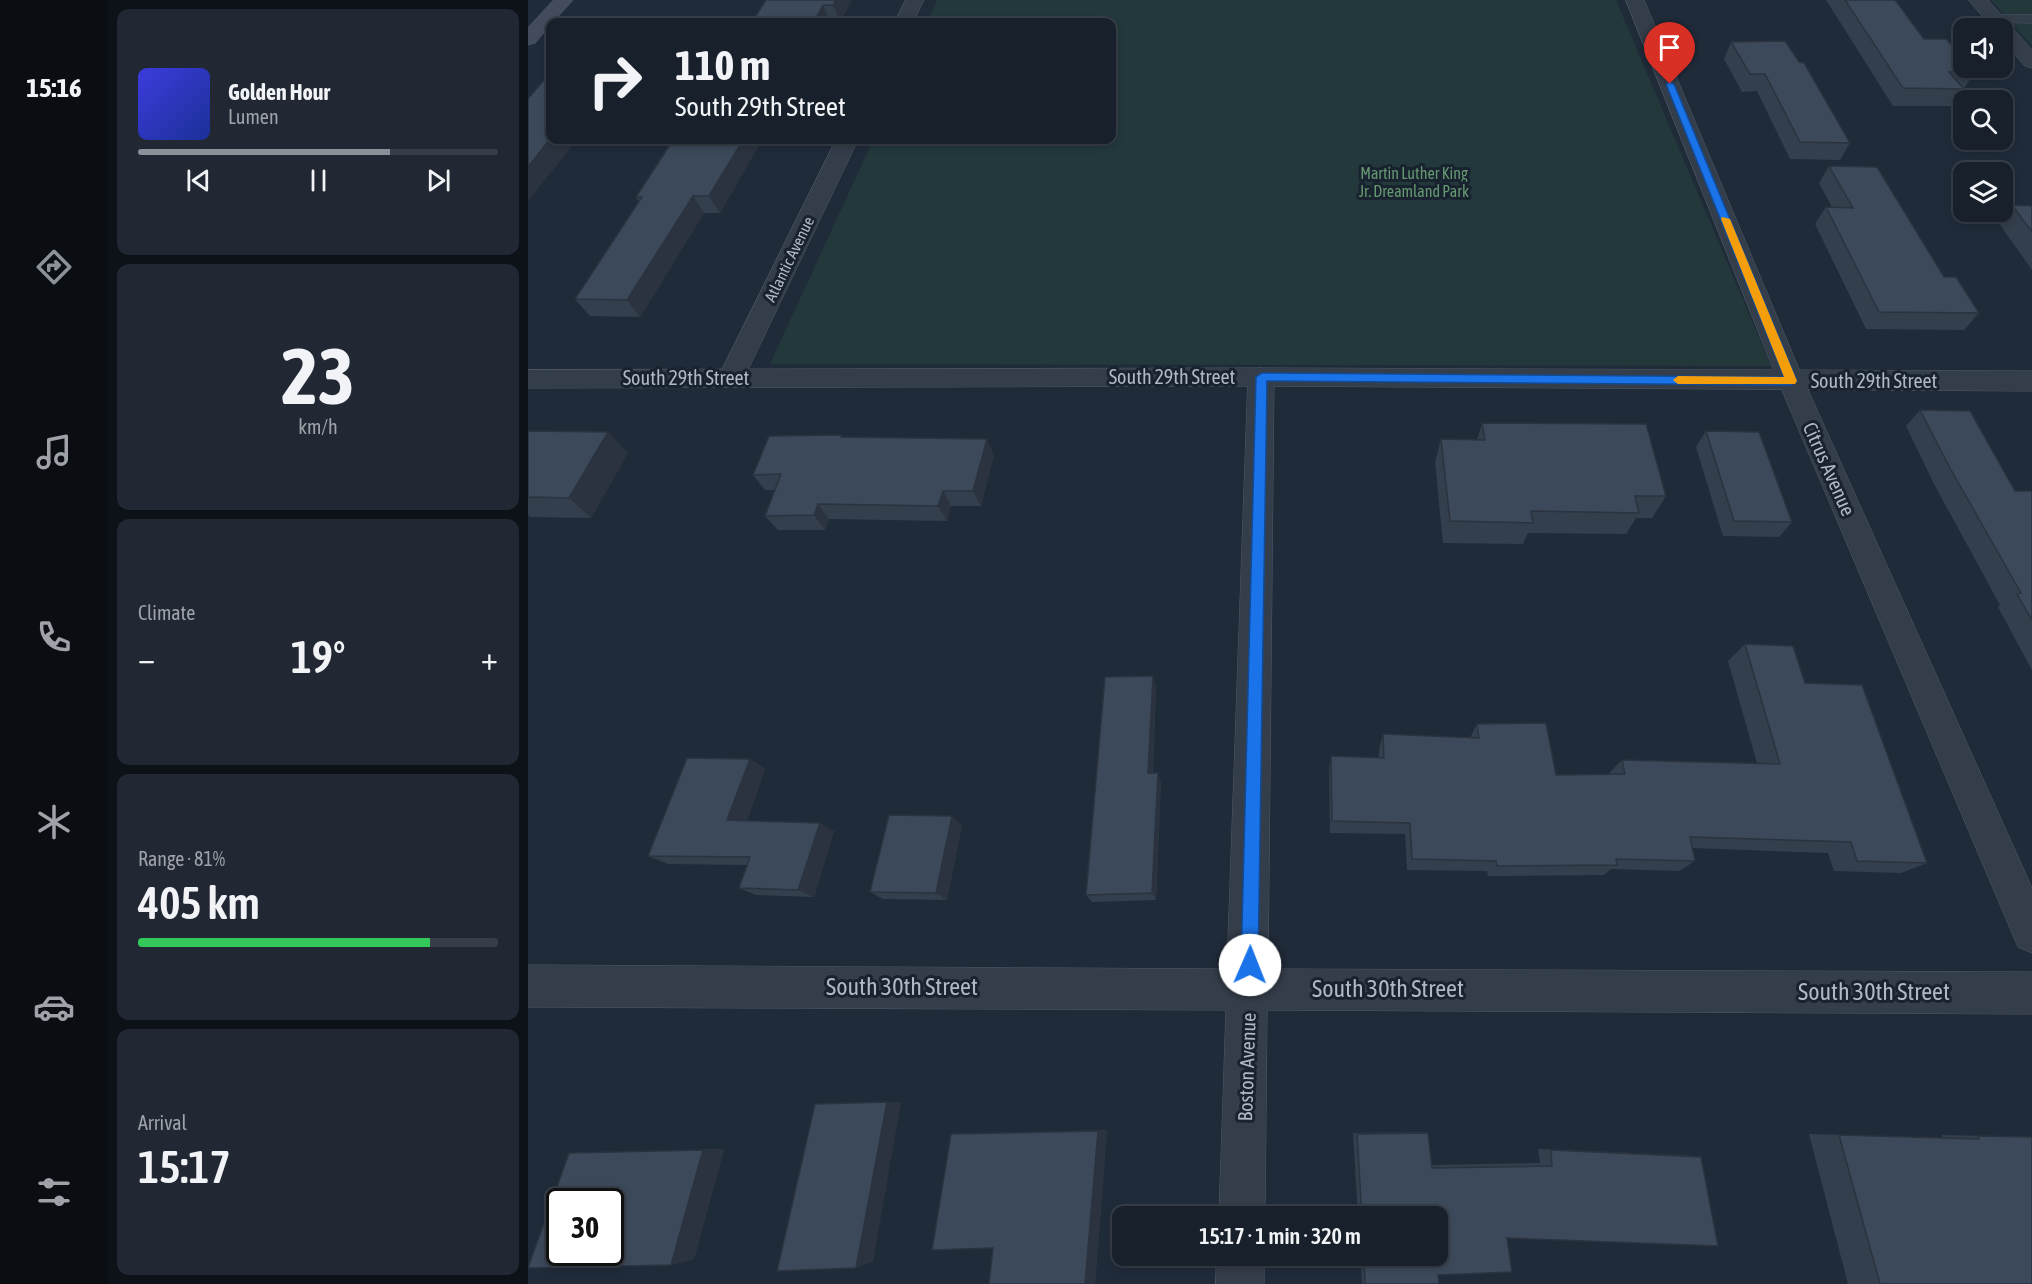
<!DOCTYPE html>
<meta charset="utf-8">
<style>
:root{--surface:#18202c;--page:#212834;--text:#f1f3f6;--muted:#9fa3a9;--line:#363e48;--accent:#8c9099}
body{margin:0;font-family:"Asap Condensed",sans-serif;background:var(--page);color:var(--text);height:100vh;display:flex;flex-direction:column;font-size:22px;white-space:nowrap}
*{box-sizing:border-box;margin:0}
p{font-size:20px;color:var(--muted)}
.icon{flex:none;width:33px;height:33px;fill:none;stroke:currentColor;stroke-width:2;stroke-linecap:round;stroke-linejoin:round}
.map{position:relative;flex:1;overflow:hidden}
.drawer{display:flex;flex-direction:column;gap:9px;padding:9px;background:#0d1218;width:420px}
.drawer>*{flex:none}
.hud{position:absolute;left:18px;top:18px;width:570px;height:126px;border-radius:12px;box-shadow:0 3px 9px #0003,0 0 0 2px var(--line);background:#18202c;color:var(--text);overflow:hidden}
.fabs{position:absolute;left:1425px;top:18px;display:grid;gap:12px}
.fabs a{display:grid;place-items:center;width:60px;height:60px;border-radius:12px;background:var(--surface);box-shadow:0 3px 9px #0003,0 0 0 2px var(--line);font-size:30px}
.speed{position:absolute;left:18px;top:1188px;display:flex;gap:12px;font-size:30px;font-weight:700;text-align:center}
.speed>*{display:grid;place-content:center;width:78px;height:78px;border-radius:50%;background:var(--surface);box-shadow:0 3px 9px #0003,0 0 0 2px var(--line);line-height:1}
.speed .limit{border:3px solid #111;border-radius:9px;background:#fff;color:#111}
.pin{position:absolute;display:grid;place-items:center;width:51px;height:51px;color:#fff;margin:-62px -26px;border-radius:50% 50% 50% 0;rotate:-45deg;box-shadow:0 0 6px #0007}
.pin .icon{rotate:45deg}
.me{position:absolute;width:66px;margin:-33px;rotate:1deg;stroke-linejoin:round;filter:drop-shadow(0 0 4px #0008)}
.turn{display:flex;align-items:center;gap:21px;height:126px;padding:0 30px;font-size:27px}
.turn .icon{width:78px;height:78px;stroke-width:2.5}
.turn b{display:block;font-size:42px;line-height:51px}
.big{font-size:45px;font-weight:600;line-height:1.1}
.drawer .tile{flex:1;display:flex;flex-direction:column;justify-content:center;gap:9px;min-width:0;padding:0 21px;border-radius:12px;background:var(--page)}
.drawer .dial{align-items:center;gap:0}
.dial b{font-size:78px;line-height:1}
.song{display:flex;align-items:center;gap:18px}
.cover{width:72px;height:72px;border-radius:9px;background:linear-gradient(135deg,hsl(240 70% 55%),hsl(230 70% 35%))}
.played{height:6px;border-radius:3px;background:linear-gradient(90deg,var(--accent) 70%,var(--line) 70%)}
.keys{display:flex;justify-content:space-around;direction:ltr}
.heat{display:flex;justify-content:space-between;align-items:center;font-size:33px;direction:ltr}
.charge{height:9px;border-radius:4px;background:linear-gradient(90deg,#34c759 81%,var(--line) 0)}
.trip{position:absolute;left:584px;top:1206px;width:336px;height:60px;border-radius:12px;background:var(--surface);box-shadow:0 3px 9px #0003,0 0 0 2px var(--line);font-weight:600;line-height:60px;text-align:center}
main{display:flex;flex:1;min-height:0}
.tabs{display:flex;flex-direction:column;width:108px;justify-content:space-around;align-items:center;background:#0a0d12;color:var(--muted)}
.tabs .icon{width:42px;height:42px}
.tabs .on{color:var(--accent)}
.tabs b{font-size:27px;color:var(--text)}
.map>svg:first-child{display:block}
</style>
<main>
<nav class="tabs">
<b>15:16</b>
<svg class="icon on" aria-label="directions" viewBox="0 0 24 24"><path d="M12 3l9 9-9 9-9-9zM9 14v-3h6M13 9l2 2-2 2"/></svg>
<svg class="icon" aria-label="music" viewBox="0 0 24 24"><path d="M9 18V5l10-2v13"/><circle cx="6" cy="18" r="3"/><circle cx="16" cy="16" r="3"/></svg>
<svg class="icon" aria-label="phone" viewBox="0 0 24 24"><path d="M5 4h4l2 5-3 2q2 4 5 5l2-3 5 2v4C11 20 4 13 5 4z"/></svg>
<svg class="icon" aria-label="climate" viewBox="0 0 24 24"><path d="M12 3v18M4 7l16 10M4 17L20 7"/></svg>
<svg class="icon" aria-label="car" viewBox="0 0 24 24"><path d="M5 17H2v-5l4-1 3-4h7l3 4 3 1v5h-3M9 17h6M6 11h13"/><circle cx="7" cy="17" r="2"/><circle cx="17" cy="17" r="2"/></svg>
<svg class="icon" aria-label="filters" viewBox="0 0 24 24"><path d="M4 7h16M4 17h16"/><circle cx="9" cy="7" r="2"/><circle cx="15" cy="17" r="2"/></svg>
</nav>
<section class="drawer">
<div class="tile">
<div class="song"><i class="cover"></i><div><b>Golden Hour</b><p>Lumen</p></div></div>
<div class="played"></div>
<div class="keys"><svg class="icon" aria-label="previous" viewBox="0 0 24 24"><path d="M18 5L8 12l10 7zM5 5v14"/></svg><svg class="icon" aria-label="pause" viewBox="0 0 24 24"><path d="M8 5v14M16 5v14"/></svg><svg class="icon" aria-label="next" viewBox="0 0 24 24"><path d="M6 5l10 7-10 7zM19 5v14"/></svg></div>
</div>
<div class="tile dial"><b>23</b><p>km/h</p></div>
<div class="tile"><p>Climate</p>
<div class="heat"><a>−</a><b class="big">19°</b><a>+</a></div>
</div>
<div class="tile"><p>Range · 81%</p><b class="big">405 km</b><div class="charge"></div></div>
<div class="tile"><p>Arrival</p><b class="big">15:17</b></div>
</section>
<div class="map">
<svg width="1504" height="1284" viewBox="0 0 1504 1284">
<rect width="100%" height="100%" fill="#202b3a"/>
<g fill="#22383b">
<polygon points="409,0 1088,0 1243,366 242,364 345,140 584,140 584,22 399,22"/>
<polygon points="1463,0 1504,0 1504,46"/>
</g>
<g fill="none" stroke-linecap="round" stroke-linejoin="round">
<defs>
<polygon id="service" points="1466,15 1504,15 1504,23 1461,22 1459,19"/>
<g id="minor">
<polygon points="378,0 396,0 385,22 367,22"/>
<polygon points="1098,0 1116,0 1276,381 1504,888 1504,953 1490,947 1250,381"/>
<polygon points="308,140 330,140 216,378 212,385 203,387 194,385 190,378"/>
<polygon points="733,368 742,370 746,377 740,969 1504,972 1504,1014 739,1010 737,1216 691,1216 698,1010 0,1007 0,965 699,969 720,377 724,370"/>
<polygon points="689,1256 736,1256 736,1284 688,1284"/>
</g>
<g id="tertiary">
<polygon points="1441,0 1460,0 1504,50 1504,68 1497,66 1474,40 1474,28 1465,28"/>
<polygon points="733,368 1504,371 1504,391 733,386 0,388 0,370"/>
</g>
<polygon id="secondary" points="26,0 45,0 25,22 22,22 22,26 7,43 0,45 0,28"/>
</defs>
<use href="#service" stroke="#515b68" stroke-width="1"/>
<use href="#minor" stroke="#515b68" stroke-width="1"/>
<use href="#tertiary" stroke="#515b68" stroke-width="1"/>
<use href="#secondary" stroke="#515b68" stroke-width="1"/>
<use href="#service" fill="#343d4a" fill-rule="evenodd"/>
<use href="#minor" fill="#343d4a" fill-rule="evenodd"/>
<use href="#tertiary" fill="#343d4a" fill-rule="evenodd"/>
<use href="#secondary" fill="#424c5d" fill-rule="evenodd"/>
</g>
<g fill="#343f4d">
<polygon points="238,0 324,0 312,22 224,22"/>
<polygon points="1298,0 1367,0 1396,39 1447,72 1424,106 1365,106"/>
<polygon points="1203,42 1322,143 1312,160 1262,159 1229,91 1214,92 1196,59"/>
<polygon points="145,140 234,140 192,213 176,213 112,317 62,316 47,299 111,202 108,197"/>
<polygon points="1301,166 1416,277 1451,313 1436,330 1338,329 1287,224 1298,207 1304,207 1291,183"/>
<polygon points="1484,205 1504,206 1504,270 1470,222"/>
<polygon points="1392,410 1487,491 1504,492 1504,670 1470,607 1472,605 1406,484 1378,426"/>
<polygon points="954,423 1138,496 1124,518 1108,518 1098,534 1000,533 995,544 915,543 907,462 913,439 949,440"/>
<polygon points="0,431 100,453 63,518 2,517 0,515"/>
<polygon points="1178,431 1264,522 1251,537 1195,536 1168,447"/>
<polygon points="315,437 466,455 453,506 423,506 419,521 301,519 297,530 250,530 237,516 247,490 237,490 225,475"/>
<polygon points="1217,644 1277,683 1399,863 1373,873 1306,871 1300,853 1165,848 1167,861 1151,871 1083,869 1076,875 960,876 959,871 879,870 877,834 802,833 801,770 803,756 851,758 851,749 855,734 942,738 949,724 1028,775 1081,774 1081,773 1094,760 1229,763 1200,661"/>
<polygon points="628,688 625,773 630,773 633,783 628,900 564,902 558,895"/>
<polygon points="222,759 237,769 219,821 306,831 286,897 228,895 211,888 219,865 140,864 120,856"/>
<polygon points="434,825 419,900 355,899 342,892"/>
<polygon points="579,1130 567,1284 461,1284 465,1248 423,1134"/>
<polygon points="893,1132 900,1133 903,1165 1012,1163 1010,1149 1153,1155 1173,1157 979,1238 910,1275 911,1284 834,1284 832,1256 909,1256 909,1216 830,1216 825,1133"/>
<polygon points="1281,1134 1415,1138 1414,1135 1504,1137 1504,1284 1320,1284"/>
<polygon points="196,1149 166,1259 143,1265 41,1153"/>
</g>
<g fill="#2a333f">
<polygon points="308,0 324,0 312,22 305,5"/>
<polygon points="295,5 302,22 288,22 287,20"/>
<polygon points="22,139 49,140 0,201 0,167"/>
<polygon points="215,140 234,140 192,213 181,196"/>
<polygon points="165,196 176,213 112,317 99,300"/>
<polygon points="80,432 100,453 63,518 41,498"/>
<polygon points="459,439 466,455 453,506 445,491"/>
<polygon points="415,491 423,506 419,521 410,506"/>
<polygon points="290,504 301,519 297,530 286,515"/>
<polygon points="625,676 628,688 624,783 620,773"/>
<polygon points="222,759 237,769 216,829 199,820"/>
<polygon points="630,773 633,783 628,900 624,893"/>
<polygon points="424,816 434,825 419,900 408,893"/>
<polygon points="292,823 306,831 286,897 270,890"/>
<polygon points="359,1102 373,1102 345,1262 328,1268"/>
<polygon points="579,1130 567,1284 557,1284 570,1131"/>
<polygon points="196,1149 166,1259 143,1265 175,1150"/>
</g>
<g fill="#3c495a" stroke="#2a333f" stroke-width="1.5" fill-rule="evenodd">
<polygon points="238,0 308,0 305,5 295,5 287,20 278,20 276,22 224,22"/>
<polygon points="1317,0 1367,0 1396,39 1418,39 1436,59 1436,68 1443,68 1447,72 1421,72 1436,89 1375,88"/>
<polygon points="1257,41 1271,62 1276,63 1322,143 1272,142 1237,74 1222,74 1203,42"/>
<polygon points="22,73 22,139 0,167 0,99"/>
<polygon points="145,140 215,140 181,196 165,196 99,300 47,299 114,197 108,197"/>
<polygon points="1301,166 1349,167 1416,277 1428,277 1451,313 1351,312 1298,207 1325,208"/>
<polygon points="1484,205 1504,206 1504,232"/>
<polygon points="1392,410 1442,411 1487,491 1504,491 1504,620 1489,594 1493,593 1422,468"/>
<polygon points="954,423 1118,424 1138,496 1107,496 1111,513 1003,511 1005,523 922,521 913,439 957,440"/>
<polygon points="0,431 80,432 41,498 0,497"/>
<polygon points="1178,431 1231,432 1264,522 1206,521"/>
<polygon points="314,435 313,437 459,439 445,491 415,491 410,506 290,504 286,515 237,516 253,474 225,475 241,436"/>
<polygon points="1217,644 1265,646 1277,683 1334,685 1399,863 1329,861 1323,842 1162,837 1167,861 1088,859 1089,865 969,866 968,861 884,859 882,823 804,821 803,756 856,758 855,734 951,738 949,724 1018,723 1028,775 1097,774 1094,760 1252,764"/>
<polygon points="625,676 620,773 630,773 624,893 558,895 577,677"/>
<polygon points="159,758 222,759 199,820 292,823 270,890 211,888 222,857 120,856"/>
<polygon points="361,815 424,816 408,893 342,892"/>
<polygon points="359,1102 328,1268 249,1271 287,1104"/>
<polygon points="570,1131 557,1284 461,1284 465,1248 404,1250 423,1134"/>
<polygon points="900,1133 904,1168 1024,1166 1023,1150 1173,1157 1190,1246 979,1238 984,1272 910,1275 911,1284 837,1284 836,1256 909,1256 909,1216 834,1216 829,1134"/>
<polygon points="1311,1135 1451,1139 1450,1136 1504,1137 1504,1284 1352,1284"/>
<path d="M175,1150l-32,115 -143,3 41,-115zM32,1202h50v50h-50z"/>
</g>
<polygon fill="#1a73e8" stroke="#114b97" stroke-width="1.5" points="1142,82 1146,84 1269,381 1263,385 739,381 730,965 727,971 722,973 716,971 713,965 728,377 734,373 1256,377 1138,84"/>
<polygon fill="#f59e0b" points="1194,217 1202,219 1269,381 1267,384 1150,384 1145,380 1150,376 1256,377 1193,219"/>
<g text-anchor="middle" stroke-width="6" stroke-linejoin="round" paint-order="stroke">
<g font-size="16" fill="#659870" stroke="#19222f">
<text x="886" y="179">Martin Luther King<tspan x="886" dy="18">Jr. Dreamland Park</tspan></text>
</g>
<g font-size="16" fill="#aeb8c7" stroke="#19222f">
<text transform="translate(261 259) rotate(-64)" y="6">Atlantic Avenue</text>
</g>
<g font-size="20" fill="#aeb8c7" stroke="#19222f">
<text x="644" y="384">South 29th Street</text>
<text x="158" y="385">South 29th Street</text>
<text x="1346" y="388">South 29th Street</text>
<text transform="translate(1301 469) rotate(66)" y="7">Citrus Avenue</text>
<text transform="translate(719 1067) rotate(-88)" y="7">Boston Avenue</text>
</g>
<g font-size="24" fill="#aeb8c7" stroke="#19222f">
<text x="374" y="995">South 30th Street</text>
<text x="860" y="997">South 30th Street</text>
<text x="1346" y="1000">South 30th Street</text>
</g>
</g>
</svg>
<div class="fabs">
<a><svg class="icon" aria-label="sound" viewBox="0 0 24 24"><path d="M4 9h4l5-4v14l-5-4H4zM17 9q2 3 0 6"/></svg></a>
<a><svg class="icon" aria-label="search" viewBox="0 0 24 24"><circle cx="10" cy="10" r="6"/><path d="M15 15l6 6"/></svg></a>
<a><svg class="icon" aria-label="layers" viewBox="0 0 24 24"><path d="M12 4l9 5-9 5-9-5zM3 14l9 5 9-5"/></svg></a>
</div>
<div class="speed"><div class="limit">30</div></div>
<div class="pin" style="left:1142px;top:84px;background:#d93025"><svg class="icon" aria-label="arrive" viewBox="0 0 24 24"><path d="M6 21V4h12l-3 4 3 4H6"/></svg></div>
<svg class="me" style="left:722px;top:965px" viewBox="-20 -20 40 40"><circle r="19" fill="#fff"/><path d="M0-13L10 11 0 6-10 11z" fill="#1a73e8"/></svg>
<div class="trip">15:17 · 1 min · 320 m</div>
<div class="hud">
<div class="turn"><svg class="icon" aria-label="right" viewBox="0 0 24 24"><path d="M7 20v-9h11M14 6l5 5-5 5"/></svg><div><b>110 m</b>South 29th Street</div></div>
</div>
</div>
</main>
